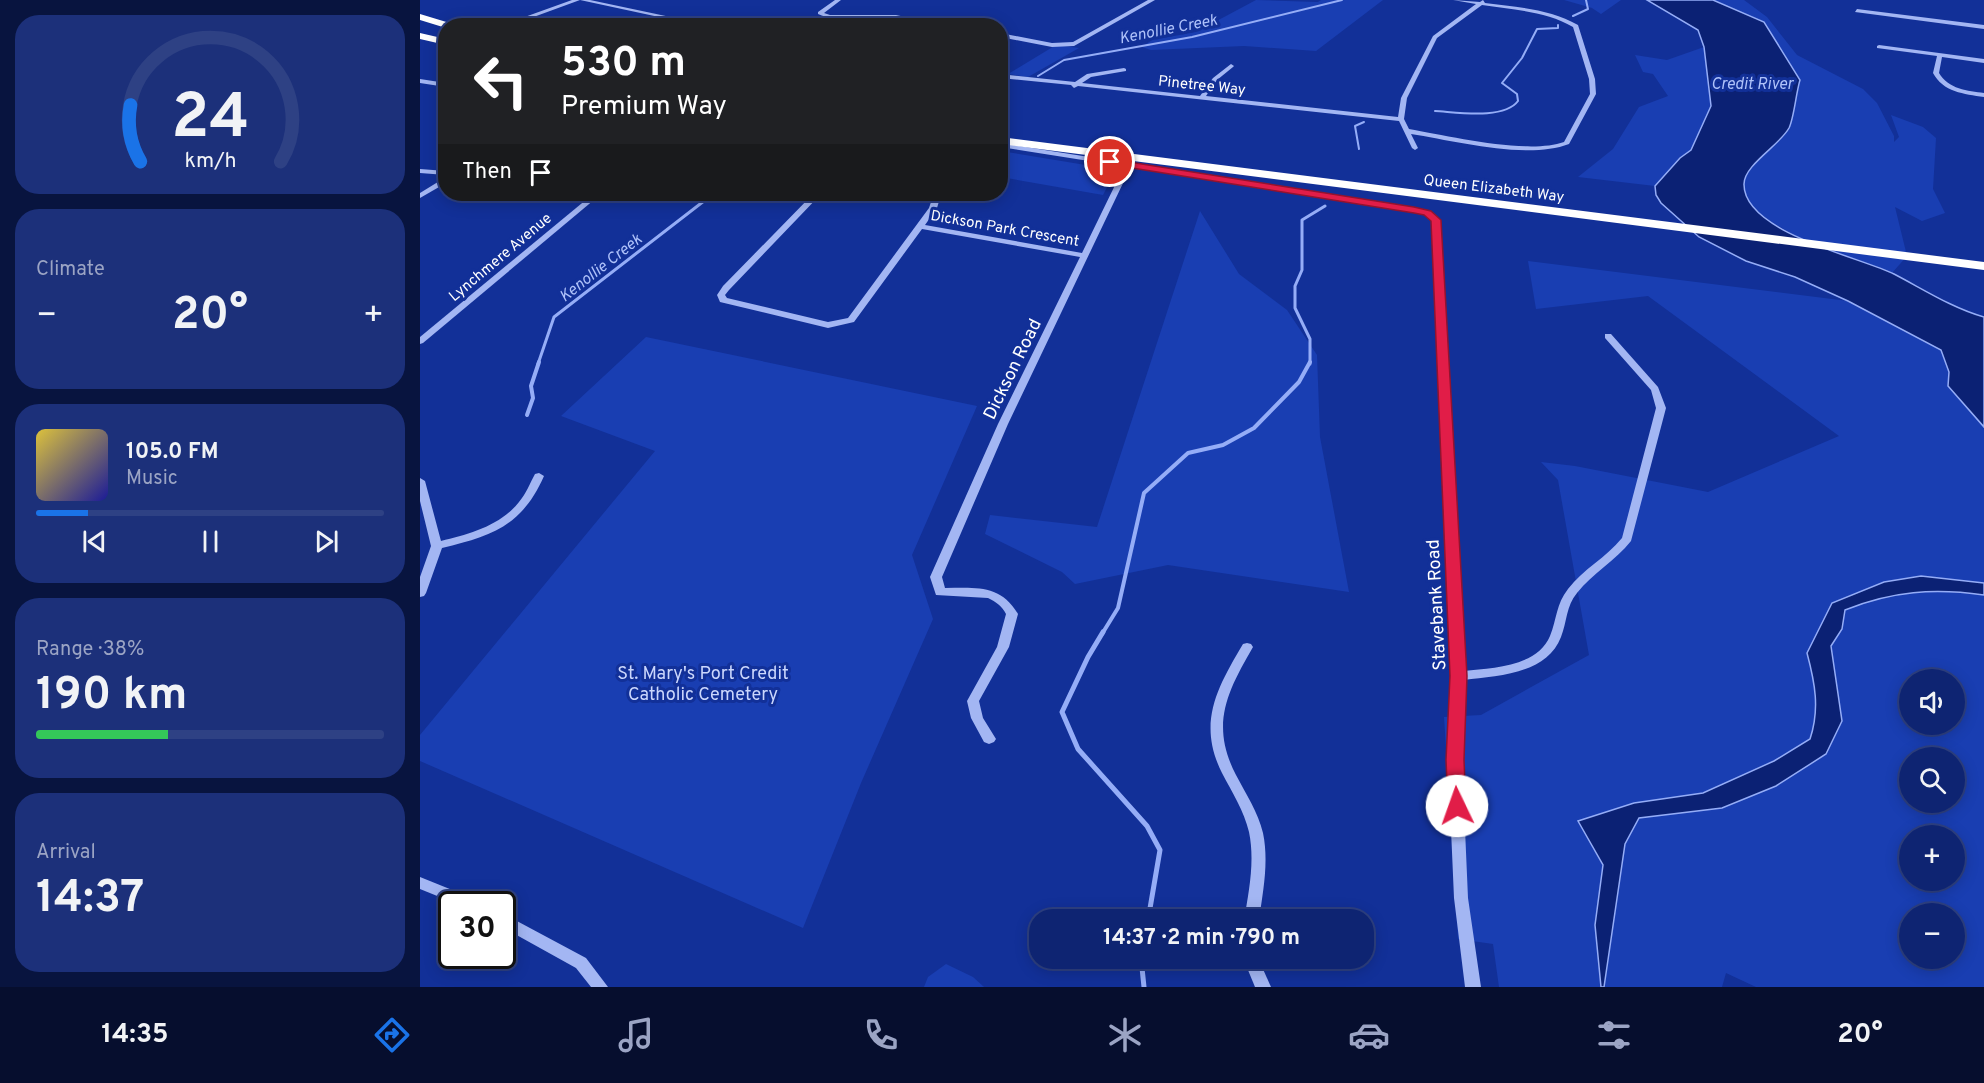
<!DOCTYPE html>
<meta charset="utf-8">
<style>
:root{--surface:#0e2472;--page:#1c307a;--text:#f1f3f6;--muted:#9ba4c4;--line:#2e4184;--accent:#1a73e8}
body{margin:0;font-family:Overpass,sans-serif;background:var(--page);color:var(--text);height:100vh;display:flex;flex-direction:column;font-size:22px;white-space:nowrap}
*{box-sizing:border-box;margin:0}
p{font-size:20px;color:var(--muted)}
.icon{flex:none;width:33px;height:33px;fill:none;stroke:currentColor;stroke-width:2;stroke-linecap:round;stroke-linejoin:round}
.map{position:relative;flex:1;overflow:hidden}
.sheet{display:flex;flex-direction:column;gap:15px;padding:15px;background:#08143f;width:420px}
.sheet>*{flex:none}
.guide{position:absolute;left:18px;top:18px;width:570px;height:183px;border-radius:24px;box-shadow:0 3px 15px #0003,0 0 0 2px var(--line);background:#202124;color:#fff;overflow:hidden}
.tools{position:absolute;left:1479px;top:669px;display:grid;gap:12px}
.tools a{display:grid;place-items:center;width:66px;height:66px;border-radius:50%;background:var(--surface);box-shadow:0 3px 15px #0003,0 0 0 2px var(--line);font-size:30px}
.speed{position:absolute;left:18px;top:891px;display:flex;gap:12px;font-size:30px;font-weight:700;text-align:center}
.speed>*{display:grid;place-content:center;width:78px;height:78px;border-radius:50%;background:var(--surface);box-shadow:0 3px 15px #0003,0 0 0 2px var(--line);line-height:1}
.speed .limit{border:3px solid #111;border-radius:9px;background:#fff;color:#111}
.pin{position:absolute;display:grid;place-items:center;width:51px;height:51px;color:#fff;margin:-26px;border:3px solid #fff;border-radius:50%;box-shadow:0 2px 6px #0007}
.me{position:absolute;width:66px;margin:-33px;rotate:357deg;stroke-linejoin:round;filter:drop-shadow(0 0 4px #0008)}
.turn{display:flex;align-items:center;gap:21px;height:126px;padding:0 24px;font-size:27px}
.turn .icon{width:78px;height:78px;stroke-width:2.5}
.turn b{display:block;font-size:42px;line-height:51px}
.then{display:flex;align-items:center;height:57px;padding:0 24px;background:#0003;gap:12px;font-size:22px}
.big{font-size:45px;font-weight:700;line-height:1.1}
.sheet .widget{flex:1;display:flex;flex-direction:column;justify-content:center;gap:9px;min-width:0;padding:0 21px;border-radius:24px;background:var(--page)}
.sheet .dial{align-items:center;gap:0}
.dial svg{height:156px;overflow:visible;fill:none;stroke:var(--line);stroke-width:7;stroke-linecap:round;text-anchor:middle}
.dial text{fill:var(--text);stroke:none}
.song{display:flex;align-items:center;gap:18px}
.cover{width:72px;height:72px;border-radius:9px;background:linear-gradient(135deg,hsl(50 70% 55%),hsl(240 70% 35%))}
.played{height:6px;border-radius:3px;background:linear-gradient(90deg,var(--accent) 15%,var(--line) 15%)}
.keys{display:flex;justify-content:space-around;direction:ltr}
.heat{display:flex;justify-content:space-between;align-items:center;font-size:33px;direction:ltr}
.charge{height:9px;border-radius:4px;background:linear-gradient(90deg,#34c759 38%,var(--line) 0)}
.trip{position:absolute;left:609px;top:909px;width:345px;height:60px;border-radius:24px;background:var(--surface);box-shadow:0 3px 15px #0003,0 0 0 2px var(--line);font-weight:700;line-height:60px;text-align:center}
.dock{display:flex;height:96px;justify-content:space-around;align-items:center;background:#060e2e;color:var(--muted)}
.dock .icon{width:42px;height:42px}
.dock .current{color:var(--accent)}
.dock b{font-size:27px;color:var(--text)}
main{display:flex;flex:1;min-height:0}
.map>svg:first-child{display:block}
</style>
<main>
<section class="sheet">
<div class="widget dial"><svg viewBox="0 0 100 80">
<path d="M14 69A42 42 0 1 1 86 69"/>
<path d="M14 69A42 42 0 0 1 9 40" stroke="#1a73e8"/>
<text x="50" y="56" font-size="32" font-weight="700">24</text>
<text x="50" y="72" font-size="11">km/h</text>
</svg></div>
<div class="widget"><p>Climate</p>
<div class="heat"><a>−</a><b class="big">20°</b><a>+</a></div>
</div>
<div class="widget">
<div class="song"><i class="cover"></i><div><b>105.0 FM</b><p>Music</p></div></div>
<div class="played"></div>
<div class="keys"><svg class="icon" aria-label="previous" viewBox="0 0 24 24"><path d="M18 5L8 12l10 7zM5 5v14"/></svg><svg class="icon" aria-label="pause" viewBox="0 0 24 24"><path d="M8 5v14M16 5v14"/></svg><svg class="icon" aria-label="next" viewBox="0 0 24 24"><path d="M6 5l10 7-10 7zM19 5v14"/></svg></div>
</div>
<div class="widget"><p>Range · 38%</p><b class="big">190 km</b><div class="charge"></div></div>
<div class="widget"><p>Arrival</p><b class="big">14:37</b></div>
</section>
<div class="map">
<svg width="1564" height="987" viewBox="0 0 1564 987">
<rect width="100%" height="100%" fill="#123098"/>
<g fill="#193eb2" fill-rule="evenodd">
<polygon points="836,0 898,2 901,0 963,0 896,51 824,46 731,50 722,47 732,40 776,32"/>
<polygon points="1144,0 1201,0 1181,14 1172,8"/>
<path d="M1293,0h31l23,17 30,38 66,34 14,14 17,33v6l5,-5 -8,-22 32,12 13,11 -3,51 12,24 -23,8 -27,-14 12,49 -15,17c-29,-10 -167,-52 -146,-96 8,-19 32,-30 42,-48 6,-10 8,-36 12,-49l-36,-58z"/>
<polygon points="636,45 659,48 608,77 588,74"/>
<polygon points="1284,47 1291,106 1288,116 1271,150 1260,158 1235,186 1158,177 1193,149 1219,107 1248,96 1233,74 1223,72 1215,55 1247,60"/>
<polygon points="581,151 696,170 683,195 581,177"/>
<polygon points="780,211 819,274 867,310 897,355 900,437 929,592 748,565 655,584 642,572 565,534 570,515 677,527"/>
<path d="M1108,261l320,40 93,49 8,22 -1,14 36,41v560h-228l-30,-14 -4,14h-223l-6,-43 -35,-5 -14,-222 37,-2 108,-60 -31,-175 -17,-18 34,4 133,26 131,-56 -191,-140 -112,13zM1490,680h44v44h-44zM1490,758h44v44h-44zM1490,836h44v44h-44zM1490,914h44v44h-44z"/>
<polygon points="226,337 557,406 492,555 513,619 441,783 383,928 0,761 0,735 235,451 141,416"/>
<polygon points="526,964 553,977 564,987 504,987 508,977"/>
</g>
<g fill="#0b2174" stroke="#95adf7" stroke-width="1.5">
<path d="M1227,0h66l51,22 36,58c-4,13 -6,38 -11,48 -9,17 -45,37 -45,56 -1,48 115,73 150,90 29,15 58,34 90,43v110l-36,-41 1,-14 -8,-22 -93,-49 -53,-24 -49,-16 -47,-24 -38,-34 -5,-8 -1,-9 25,-28 11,-8 20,-44 -7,-59 -6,-17z"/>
<path d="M1501,576l63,7v12c-50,-7 -92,-4 -139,15l-3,19 -11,17 11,75 -16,33 -50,32 -54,22 -83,10 -14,26 -21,143h-3l-6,-62 8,-60 -25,-44 56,-18 69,-10 71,-32 36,-22c10,-30 5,-56 -3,-86l25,-50 52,-21z"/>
</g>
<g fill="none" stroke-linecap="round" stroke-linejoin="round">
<g stroke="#95adf7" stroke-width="2">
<polyline points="1153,16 1168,9 1166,0"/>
<polyline points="618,76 644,60 772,37 922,0"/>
<polyline points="580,84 584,82"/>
<path d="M1015,111c21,1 69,9 83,-10l-1,-7 -15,-11 20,-25 15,-29 21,-1v-3"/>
<polyline points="939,149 935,126 944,122"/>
</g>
<g stroke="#95adf7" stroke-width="3">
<polyline points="118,364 134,317 293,194"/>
<polyline points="890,364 890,339 875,308 875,286 882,270 882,220 905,206"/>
</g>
<g stroke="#95adf7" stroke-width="4">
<polyline points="107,415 113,398 111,386 119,362"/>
<polyline points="682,634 698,608 724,493 768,453 803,445 834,428 879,382 890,362"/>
</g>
<g stroke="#95adf7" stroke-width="5">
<polyline points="683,632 668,657 642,712 658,749 727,826 740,850 728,920"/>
<polyline points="721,958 724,987"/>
</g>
<g fill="#a3b6f3" fill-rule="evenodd">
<polygon points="152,0 170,0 293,26 280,26 245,18 226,26 218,26 239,17 160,0 89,26 80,26"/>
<path d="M415,0h6l-17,13 6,2h66l51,11c-17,0 -33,-5 -50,-7 -26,-3 -55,6 -79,-5v-2z"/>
<polygon points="728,0 735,0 654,46 632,47 580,37 580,33 632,43 653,42"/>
<path d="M1033,0l27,2 3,-2 2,3c32,4 65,6 93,22l17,54 1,15 -27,50c-42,16 -113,-3 -158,-10l7,14 -3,2 -3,-2 -13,-27 -321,-35 -4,2 -3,-3 -71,-7v-4l75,8 12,-8 37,-6 2,1v2l-35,6 -9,6 118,13 13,-18 18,-14 3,2 -1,1 -16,13 -11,16 192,21 3,-19 32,-62 43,-32zM1062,5c31,5 64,6 91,22l16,52 1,15 -26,48c-36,13 -115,-6 -155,-13l-5,-10 3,-21 30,-60z"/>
<polygon points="1437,9 1564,25 1564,29 1435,12"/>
<path d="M1459,45l105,14v4l-42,-6 -3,16c9,16 29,18 45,20v4c-20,-3 -41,-5 -51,-24l4,-17 -60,-8v-2z"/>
<polygon points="0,79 26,83 26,87 0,83"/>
<path d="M580,143l414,65 17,3 8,7 25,453c28,-3 73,-4 86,-35 7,-17 6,-32 18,-47 15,-20 38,-31 54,-51l34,-130 -5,-18 -46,-52v-4h6l47,53 8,21 -35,133c-16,20 -38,32 -54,52 -11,13 -10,29 -16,44 -14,37 -63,39 -97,43l-2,80 6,138 13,89h-16l-11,-89 -6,-138 4,-84 -20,-455 -7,-6 -11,-3 -280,-44 -9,11 -117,245 -66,153 3,11c31,0 55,-4 73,26l-9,33 -30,54 4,17 13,21 -2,3 -5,2 -5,-2 -13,-24 -4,-17 30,-54 9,-33c-4,-8 -10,-12 -18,-16l-52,-3 -6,-18 68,-153 82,-167 -158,-28 -68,93 -26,6 -108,-26 -3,-7 6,-9 90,-92h8l-92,96 -4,5 2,3 101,24 20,-4 81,-110 3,-9 -10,-3v-2h9l9,4 -3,10 -12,17 157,28 36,-74 9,-12 -127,-20z"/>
<polygon points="0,169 26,171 26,175 0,173"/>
<polygon points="26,177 26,183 0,198 0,193"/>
<polygon points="173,194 181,194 3,343 0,344 0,337"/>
<path d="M119,473l5,3c-22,50 -52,60 -102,72l-16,45 -2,3 -4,1v-20l11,-31 -11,-45v-23l5,3 16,60c28,-7 59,-15 78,-39 7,-8 11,-19 16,-28z"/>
<path d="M827,643l4,1 2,3c-26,45 -43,78 -17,128 10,19 22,37 27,58 6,29 0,58 -4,87h-15c5,-29 11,-59 5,-88 -5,-21 -17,-40 -27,-59 -25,-50 -5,-85 21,-129z"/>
<polygon points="0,877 57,900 59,904 37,904 0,889"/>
<polygon points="82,913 166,958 188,987 171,987 156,968 82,927"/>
<polygon points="823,958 838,958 851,987 835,987"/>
</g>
<g fill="#fff" fill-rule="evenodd">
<polygon points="0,14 33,24 34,26 26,26 26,28 0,20"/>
<polygon points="0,33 26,39 26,45 0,39"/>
<polygon points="580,137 1564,262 1564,270 580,144"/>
</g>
</g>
<polygon fill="#e11d48" stroke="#92132f" stroke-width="1.5" points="690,159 994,207 1011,211 1021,220 1047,676 1044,760 1046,806 1043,811 1030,811 1028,806 1026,760 1030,676 1011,221 1004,215 994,213 687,164 687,160"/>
<g text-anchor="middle" stroke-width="6" stroke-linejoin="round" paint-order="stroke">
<g font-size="15" fill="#fff" stroke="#123098">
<text transform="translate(782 85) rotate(6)" y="5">Pinetree Way</text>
<text transform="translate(1074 188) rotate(7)" y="5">Queen Elizabeth Way</text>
<text transform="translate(585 228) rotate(10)" y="5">Dickson Park Crescent</text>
<text transform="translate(80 257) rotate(-40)" y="5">Lynchmere Avenue</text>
</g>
<g font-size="16" font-style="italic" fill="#afc2fa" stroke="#123098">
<text transform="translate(748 28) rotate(-11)" y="6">Kenollie Creek</text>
<text x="1332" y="89">Credit River</text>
<text transform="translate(180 267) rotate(-38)" y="6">Kenollie Creek</text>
</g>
<g font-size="18" fill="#fff" stroke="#123098">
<text transform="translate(592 369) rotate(-64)" y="6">Dickson Road</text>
<text transform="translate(1016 605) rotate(-93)" y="6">Stavebank Road</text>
</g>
<g font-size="18" fill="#cbd7fd" stroke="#123098">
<text x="283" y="679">St. Mary's Port Credit<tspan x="283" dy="21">Catholic Cemetery</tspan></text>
</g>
</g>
</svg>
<div class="tools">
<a><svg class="icon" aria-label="sound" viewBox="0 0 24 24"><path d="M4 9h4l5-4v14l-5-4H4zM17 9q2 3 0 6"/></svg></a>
<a><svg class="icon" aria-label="search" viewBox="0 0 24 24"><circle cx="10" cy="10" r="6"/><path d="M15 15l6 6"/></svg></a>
<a>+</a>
<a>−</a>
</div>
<div class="speed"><div class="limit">30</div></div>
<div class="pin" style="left:690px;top:162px;background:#d93025"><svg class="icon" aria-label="arrive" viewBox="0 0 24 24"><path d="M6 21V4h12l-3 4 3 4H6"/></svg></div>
<svg class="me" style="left:1037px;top:806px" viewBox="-20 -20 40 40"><circle r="19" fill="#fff"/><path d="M0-13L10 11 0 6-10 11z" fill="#e11d48"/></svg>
<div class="trip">14:37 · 2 min · 790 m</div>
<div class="guide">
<div class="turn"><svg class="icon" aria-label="left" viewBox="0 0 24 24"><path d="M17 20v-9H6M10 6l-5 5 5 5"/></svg><div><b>530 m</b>Premium Way</div></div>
<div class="then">Then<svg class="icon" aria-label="arrive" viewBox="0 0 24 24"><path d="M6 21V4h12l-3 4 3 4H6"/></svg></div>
</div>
</div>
</main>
<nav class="dock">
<b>14:35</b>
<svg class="icon current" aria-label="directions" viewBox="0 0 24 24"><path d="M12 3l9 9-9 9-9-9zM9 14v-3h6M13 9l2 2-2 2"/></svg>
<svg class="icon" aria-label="music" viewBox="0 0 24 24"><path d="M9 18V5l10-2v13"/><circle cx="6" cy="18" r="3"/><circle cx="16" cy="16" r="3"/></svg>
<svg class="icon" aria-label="phone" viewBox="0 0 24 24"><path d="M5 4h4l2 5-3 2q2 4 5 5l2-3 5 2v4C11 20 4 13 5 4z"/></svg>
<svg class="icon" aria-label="climate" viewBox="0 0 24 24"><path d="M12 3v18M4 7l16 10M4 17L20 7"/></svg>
<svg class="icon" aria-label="car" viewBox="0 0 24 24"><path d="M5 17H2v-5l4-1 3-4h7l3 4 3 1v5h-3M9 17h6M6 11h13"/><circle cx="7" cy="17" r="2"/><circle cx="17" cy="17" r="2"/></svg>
<svg class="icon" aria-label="filters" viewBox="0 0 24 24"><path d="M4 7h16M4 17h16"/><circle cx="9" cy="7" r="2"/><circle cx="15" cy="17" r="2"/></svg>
<b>20°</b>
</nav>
